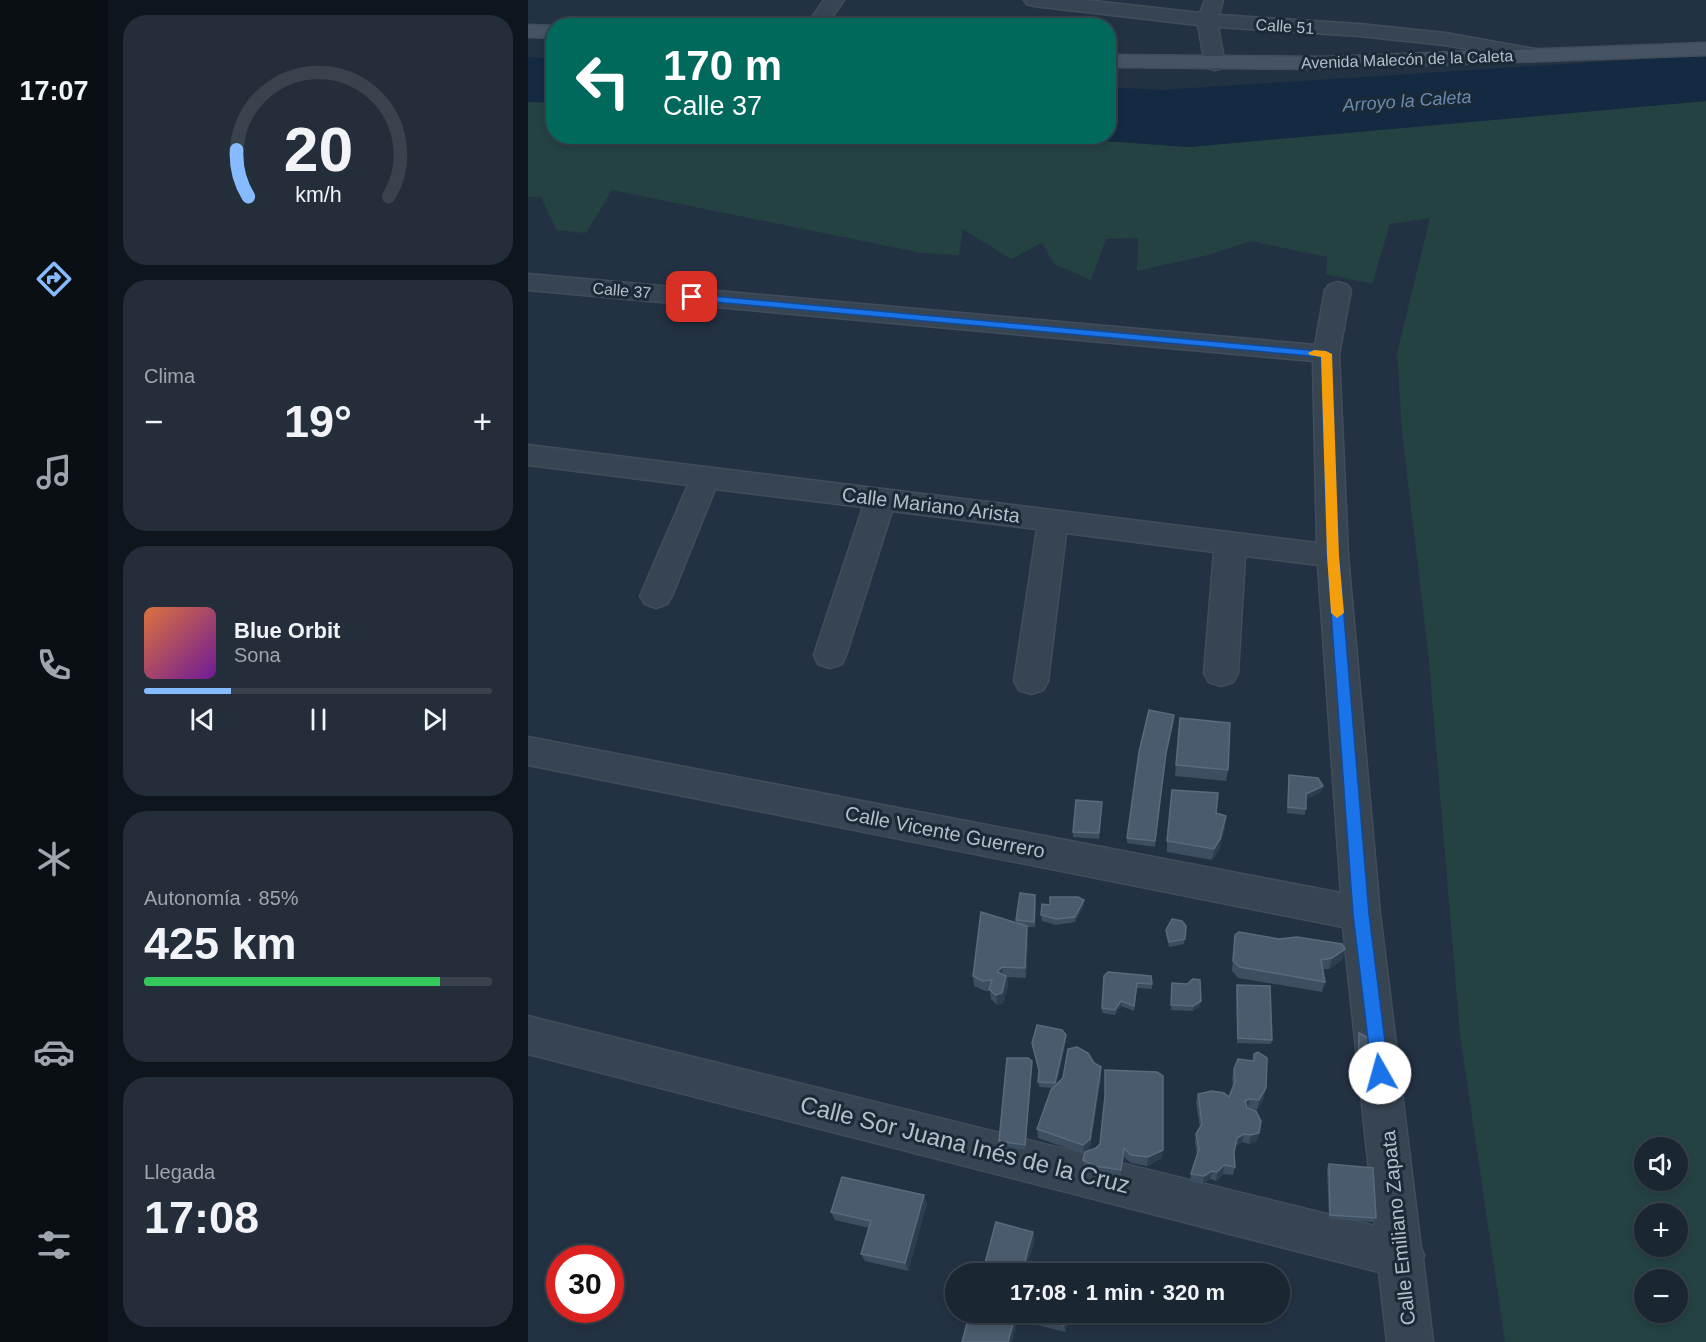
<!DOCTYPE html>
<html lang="es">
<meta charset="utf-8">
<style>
:root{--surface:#1a2632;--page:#232e3a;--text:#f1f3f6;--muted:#9fa5ac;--line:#38434d;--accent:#86bcff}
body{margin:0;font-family:Helvetica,sans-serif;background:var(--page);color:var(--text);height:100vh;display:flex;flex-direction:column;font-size:22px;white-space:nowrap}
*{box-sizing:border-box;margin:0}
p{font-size:20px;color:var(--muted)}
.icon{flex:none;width:33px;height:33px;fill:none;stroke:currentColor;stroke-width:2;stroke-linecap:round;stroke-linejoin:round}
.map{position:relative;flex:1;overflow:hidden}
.sheet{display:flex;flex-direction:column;gap:15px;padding:15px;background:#0e151c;width:420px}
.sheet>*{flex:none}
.banner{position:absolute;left:18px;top:18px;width:570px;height:126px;border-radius:24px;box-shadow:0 3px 9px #0003,0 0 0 2px var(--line);background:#00695c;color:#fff;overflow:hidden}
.controls{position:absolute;left:1106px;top:1137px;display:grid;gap:12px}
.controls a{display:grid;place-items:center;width:54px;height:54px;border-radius:50%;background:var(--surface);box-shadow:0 3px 9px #0003,0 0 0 2px var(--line);font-size:30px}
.speed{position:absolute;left:18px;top:1245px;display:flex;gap:12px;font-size:30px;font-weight:700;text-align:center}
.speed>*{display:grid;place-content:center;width:78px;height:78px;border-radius:50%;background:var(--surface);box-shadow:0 3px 9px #0003,0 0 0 2px var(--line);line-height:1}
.speed .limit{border:9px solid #d22;background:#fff;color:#111}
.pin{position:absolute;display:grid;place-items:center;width:51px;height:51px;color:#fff;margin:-26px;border-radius:12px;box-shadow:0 3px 9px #0006}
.me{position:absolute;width:66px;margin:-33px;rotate:353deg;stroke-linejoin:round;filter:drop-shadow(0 0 4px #0008)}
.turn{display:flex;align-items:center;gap:21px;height:126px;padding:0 18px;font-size:27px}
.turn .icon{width:78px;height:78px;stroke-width:2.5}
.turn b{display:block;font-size:42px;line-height:51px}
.big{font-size:45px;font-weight:700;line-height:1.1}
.sheet .card{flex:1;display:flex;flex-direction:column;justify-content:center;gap:9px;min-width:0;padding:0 21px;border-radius:24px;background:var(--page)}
.sheet .dial{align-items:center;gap:0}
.dial svg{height:156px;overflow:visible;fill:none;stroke:var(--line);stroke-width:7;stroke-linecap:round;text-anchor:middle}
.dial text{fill:var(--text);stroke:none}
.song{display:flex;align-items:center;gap:18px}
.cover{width:72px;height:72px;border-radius:9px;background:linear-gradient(135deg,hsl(20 70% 55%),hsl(280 70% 35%))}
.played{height:6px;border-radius:3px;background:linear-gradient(90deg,var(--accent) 25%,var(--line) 25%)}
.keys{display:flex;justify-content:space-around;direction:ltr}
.heat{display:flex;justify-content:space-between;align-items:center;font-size:33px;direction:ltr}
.charge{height:9px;border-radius:4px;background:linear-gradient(90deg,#34c759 85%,var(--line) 0)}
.trip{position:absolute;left:417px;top:1263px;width:345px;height:60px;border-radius:30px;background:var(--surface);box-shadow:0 3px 9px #0003,0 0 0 2px var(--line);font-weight:700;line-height:60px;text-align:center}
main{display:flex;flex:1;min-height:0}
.tabs{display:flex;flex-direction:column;width:108px;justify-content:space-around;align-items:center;background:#0a0f14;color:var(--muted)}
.tabs .icon{width:42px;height:42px}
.tabs .on{color:var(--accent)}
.tabs b{font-size:27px;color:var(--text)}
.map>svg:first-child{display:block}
</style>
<main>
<nav class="tabs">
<b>17:07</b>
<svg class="icon on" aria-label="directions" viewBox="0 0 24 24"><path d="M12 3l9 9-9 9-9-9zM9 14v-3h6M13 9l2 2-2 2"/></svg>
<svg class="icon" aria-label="music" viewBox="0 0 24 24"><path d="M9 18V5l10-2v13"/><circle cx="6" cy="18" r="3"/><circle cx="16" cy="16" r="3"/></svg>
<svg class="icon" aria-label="phone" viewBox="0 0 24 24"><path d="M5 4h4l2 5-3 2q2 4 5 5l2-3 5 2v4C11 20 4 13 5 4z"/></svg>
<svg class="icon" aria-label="climate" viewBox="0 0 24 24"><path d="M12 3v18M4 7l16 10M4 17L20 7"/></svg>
<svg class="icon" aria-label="car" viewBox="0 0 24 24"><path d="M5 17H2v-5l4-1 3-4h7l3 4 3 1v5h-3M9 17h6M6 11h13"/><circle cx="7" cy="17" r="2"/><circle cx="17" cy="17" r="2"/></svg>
<svg class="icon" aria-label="filters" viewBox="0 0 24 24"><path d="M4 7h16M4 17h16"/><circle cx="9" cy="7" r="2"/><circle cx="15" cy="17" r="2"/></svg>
</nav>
<section class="sheet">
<div class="card dial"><svg viewBox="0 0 100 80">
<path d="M14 69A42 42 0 1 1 86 69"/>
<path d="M14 69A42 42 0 0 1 8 45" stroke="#86bcff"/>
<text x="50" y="56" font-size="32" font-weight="700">20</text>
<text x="50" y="72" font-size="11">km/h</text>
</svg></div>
<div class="card"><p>Clima</p>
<div class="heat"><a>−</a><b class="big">19°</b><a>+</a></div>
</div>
<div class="card">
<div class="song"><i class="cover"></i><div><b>Blue Orbit</b><p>Sona</p></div></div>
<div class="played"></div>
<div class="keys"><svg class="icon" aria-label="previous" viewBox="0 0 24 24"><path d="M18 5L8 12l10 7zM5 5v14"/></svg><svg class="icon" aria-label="pause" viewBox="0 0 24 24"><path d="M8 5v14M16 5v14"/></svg><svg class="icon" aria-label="next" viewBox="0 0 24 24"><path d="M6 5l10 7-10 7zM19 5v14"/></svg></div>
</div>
<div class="card"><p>Autonomía · 85%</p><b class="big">425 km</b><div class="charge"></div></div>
<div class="card"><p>Llegada</p><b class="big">17:08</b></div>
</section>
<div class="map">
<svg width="1178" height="1342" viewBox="0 0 1178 1342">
<rect width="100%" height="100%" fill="#233243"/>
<path fill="#254243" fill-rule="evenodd" d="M0,96l25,2 1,38h491l144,11 517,-46v1241h-201l-45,-308 -32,-383 -26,-219 -5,-79 33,-135 -40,6 -18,60 -46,-10 1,-17 -76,-16 -43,14 -71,16 1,-33 -32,1 -15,41 -37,-16 -12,-21 -31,16 -48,-30 -4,26 -37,-2 -310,-63 -26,43 -29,-3 -16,-33h-13zM1116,1148h33v32h-33zM1116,1214h33v32h-33zM1116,1280h33v32h-33z"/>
<g fill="#142a42">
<polygon points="1178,55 1178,101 661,147 517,137 580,136 581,87 632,90"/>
<polygon points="0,57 25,58 25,103 0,102"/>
</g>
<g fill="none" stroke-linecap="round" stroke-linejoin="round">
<defs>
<g id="street">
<polygon points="296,0 316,0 298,26 278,26"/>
<polygon points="496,0 557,0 672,13 677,0 695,0 691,15 831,24 917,33 1007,49 1014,51 1017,55 1014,59 1007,61 917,45 831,36 690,27 697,64 694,68 687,70 680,68 677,64 670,25 506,6 499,4"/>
<polygon points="0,274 787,345 797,290 801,285 810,282 819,285 823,290 811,354 820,556 852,914 893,1248 896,1255 895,1259 905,1342 859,1342 851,1272 0,1054 0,1016 847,1226 815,927 0,765 0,737 813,893 790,565 717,556 710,673 705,682 693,686 681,682 676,673 686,552 538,533 520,681 515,690 503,694 491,690 486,681 509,529 364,511 318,655 314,664 302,668 290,664 286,655 335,507 187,489 144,596 139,604 128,608 117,604 112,596 160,485 0,465 0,445 789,543 785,361 0,290"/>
</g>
<g id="secondary">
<polygon points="0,25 26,26 26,38 0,37"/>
<polygon points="1178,43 1178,55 797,69 580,67 580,55 797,57"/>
</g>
</defs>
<use href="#street" stroke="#414d5b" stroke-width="3"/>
<use href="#secondary" stroke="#414d5b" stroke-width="3"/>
<use href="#street" fill="#374452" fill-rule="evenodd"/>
<use href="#secondary" fill="#455365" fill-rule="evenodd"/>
</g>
<g fill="#3d4e61">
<polygon points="652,718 700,770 698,781 647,776"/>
<polygon points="646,721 637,759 627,847 599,843 599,838"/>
<polygon points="761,775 795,786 794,791 778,799 777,815 759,813"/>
<polygon points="574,807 571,839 545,837 545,832"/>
<polygon points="688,813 697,827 691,850 684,860 639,852 639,841"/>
<polygon points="508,901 507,927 499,927 500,936 498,978 479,977 480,986 475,1003 469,1005 463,999 462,991 457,991 446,986 445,976 488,922 488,920"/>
<polygon points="522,905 556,905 547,922 528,925 514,921 513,915"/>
<polygon points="658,926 656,944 641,947 638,935 638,930"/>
<polygon points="707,935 751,939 817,949 814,960 801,969 795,969 797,982 794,992 710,978 704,971"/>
<polygon points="576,976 624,984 624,989 609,988 606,1011 593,1006 587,1015 574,1013"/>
<polygon points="644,983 672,1006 665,1011 643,1010"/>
<polygon points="709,985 744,1040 743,1044 709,1043 708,990"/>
<polygon points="831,1033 843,1089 842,1093 829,1089 830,1038"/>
<polygon points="538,1040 528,1085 573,1077 562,1148 559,1151 568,1148 572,1144 577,1096 634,1158 619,1166 603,1163 596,1157 593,1178 567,1175 556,1169 555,1160 556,1153 556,1154 510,1138 509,1129 525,1088 511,1087 511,1072 504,1043"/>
<polygon points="726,1054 736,1098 729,1110 719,1108 731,1133 729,1141 721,1144 714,1142 707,1147 706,1153 707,1167 705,1175 695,1174 688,1181 682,1179 675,1184 662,1182 663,1174 669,1155 667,1142 668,1134 672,1127 668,1103 670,1094 701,1097 705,1087 704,1078 706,1069 724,1061"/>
<polygon points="504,1061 504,1066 497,1150 472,1145 471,1141"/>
<polygon points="801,1164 848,1218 846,1222 801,1219 799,1168"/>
<polygon points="399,1203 380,1271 337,1261 333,1254 341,1228 307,1220 303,1212"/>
<polygon points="442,1312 542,1312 537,1332 490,1320"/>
</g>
<g fill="#2d3e50">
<polygon points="795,786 794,791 777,800 778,794"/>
<polygon points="698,816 697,827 691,850 684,860 686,849"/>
<polygon points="556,900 556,905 547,922 547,917"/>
<polygon points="499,926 500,936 498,978 497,968"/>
<polygon points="817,949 814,960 801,969 804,958"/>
<polygon points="474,967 475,977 469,972"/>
<polygon points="478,976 480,986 475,1003 469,1005 468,995"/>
<polygon points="593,1001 593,1006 587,1015 587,1010"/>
<polygon points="673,1001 672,1006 665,1011 665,1006"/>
<polygon points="538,1035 538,1040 527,1088 527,1083"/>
<polygon points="504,1061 504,1066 497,1150 497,1145"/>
<polygon points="573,1067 573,1077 562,1148 556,1154 555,1145"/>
<polygon points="738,1088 736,1098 729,1110 731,1100"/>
<polygon points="722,1099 720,1108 715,1110 717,1101"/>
<polygon points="731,1133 729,1141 721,1144 723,1135"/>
<polygon points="716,1134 714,1142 707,1147 709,1138"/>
<polygon points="596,1148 596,1157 593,1178 593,1170"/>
<polygon points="635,1150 634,1158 619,1166 620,1157"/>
<polygon points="696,1165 695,1174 688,1181 689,1172"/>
<polygon points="684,1171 682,1179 675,1184 676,1176"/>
<polygon points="396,1195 399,1203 380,1271 377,1263"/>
<polygon points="505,1232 507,1240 498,1269 497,1261"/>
<polygon points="540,1312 542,1312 537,1332 536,1325"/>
<polygon points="488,1313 490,1320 484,1342 480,1342"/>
</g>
<g fill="#4a5b6d" stroke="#5a6a7c" stroke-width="1.5">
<polygon points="621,710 646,715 638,753 627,841 599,838 611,752"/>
<polygon points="652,718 702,723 700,770 648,765"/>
<polygon points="761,775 790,778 795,786 778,794 778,809 760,807"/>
<polygon points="644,790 690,793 688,813 698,816 692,839 686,849 639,841"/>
<polygon points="548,800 574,802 571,833 545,832"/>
<polygon points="492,893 507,895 506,922 488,920"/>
<polygon points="522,897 550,897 556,900 547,917 528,919 513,915 514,904 522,905"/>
<polygon points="453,912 499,926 497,968 474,967 469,972 478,976 474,993 468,995 461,989 464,980 455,981 445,976"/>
<polygon points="644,919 654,921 658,926 657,939 641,942 638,930"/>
<polygon points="711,932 751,939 769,937 814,944 817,949 804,958 793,960 797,982 712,967 705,961 707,935"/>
<polygon points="580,972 623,976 624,984 609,983 606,1006 593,1001 587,1010 574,1008 576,976"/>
<polygon points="665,979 672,980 673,1001 665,1006 643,1005 644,983 659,984"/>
<polygon points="709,985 742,986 744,1040 710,1038"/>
<polygon points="509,1025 534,1030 538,1035 527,1083 510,1082 511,1070 504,1043"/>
<polygon points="831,1033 841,1038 843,1089 830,1084"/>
<polygon points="549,1047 560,1053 566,1063 573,1067 562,1139 555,1145 509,1129 523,1090 535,1078 540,1049"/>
<polygon points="730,1052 739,1058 738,1088 731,1100 722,1099 717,1101 719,1108 728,1111 733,1121 731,1133 723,1135 716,1134 709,1138 706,1152 707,1167 696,1165 689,1172 684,1171 676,1176 663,1174 671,1149 668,1134 674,1124 670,1094 684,1091 696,1093 701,1097 707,1082 706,1069 710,1059 726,1061 726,1054"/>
<polygon points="479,1058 500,1058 504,1061 497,1145 471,1141"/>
<polygon points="577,1070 629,1072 635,1076 635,1150 620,1157 603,1155 596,1148 593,1170 567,1166 555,1160 557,1152 568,1148 572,1144 577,1096"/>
<polygon points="801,1164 845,1168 848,1218 802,1215"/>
<polygon points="314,1177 396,1195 377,1263 333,1254 343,1221 303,1212"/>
<polygon points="468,1222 505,1232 497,1261 543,1274 454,1274"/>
<polygon points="442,1312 540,1312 536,1325 488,1313 480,1342 434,1342"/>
</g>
<polygon fill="#1a73e8" stroke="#114b97" stroke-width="1.5" points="161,294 802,352 811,556 841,914 861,1073 858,1079 852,1082 846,1079 844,1073 825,914 799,556 793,357 164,300 161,299"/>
<polygon fill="#f59e0b" points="786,350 798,351 804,354 811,556 816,613 809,618 803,613 799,556 793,357 782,355 780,353"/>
<g text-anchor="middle" stroke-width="6" stroke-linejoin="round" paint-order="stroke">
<g font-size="16" fill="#b4bfcc" stroke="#1c2937">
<text transform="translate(757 26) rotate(4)" y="6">Calle 51</text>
<text transform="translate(879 59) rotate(-2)" y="6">Avenida Malecón de la Caleta</text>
<text transform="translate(94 290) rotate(5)" y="6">Calle 37</text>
</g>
<g font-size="18" font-style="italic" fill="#6a8baf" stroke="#1c2937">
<text transform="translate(879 101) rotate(-4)" y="6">Arroyo la Caleta</text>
</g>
<g font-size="20" fill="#b4bfcc" stroke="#1c2937">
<text transform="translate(403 505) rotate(7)" y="7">Calle Mariano Arista</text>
<text transform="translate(417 832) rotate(11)" y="7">Calle Vicente Guerrero</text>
<text transform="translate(870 1228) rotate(-96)" y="7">Calle Emiliano Zapata</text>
</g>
<g font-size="24" fill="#b4bfcc" stroke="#1c2937">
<text transform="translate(437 1145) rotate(14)" y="8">Calle Sor Juana Inés de la Cruz</text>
</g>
</g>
</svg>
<div class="controls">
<a><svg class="icon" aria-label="sound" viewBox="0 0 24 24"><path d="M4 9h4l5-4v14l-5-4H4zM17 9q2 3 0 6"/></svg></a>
<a>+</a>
<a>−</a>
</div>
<div class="speed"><div class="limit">30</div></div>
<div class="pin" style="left:164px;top:297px;background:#d93025"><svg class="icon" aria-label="arrive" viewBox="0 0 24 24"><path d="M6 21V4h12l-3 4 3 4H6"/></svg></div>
<svg class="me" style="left:852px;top:1073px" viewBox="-20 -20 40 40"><circle r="19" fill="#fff"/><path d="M0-13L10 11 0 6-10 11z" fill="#1a73e8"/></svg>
<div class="trip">17:08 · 1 min · 320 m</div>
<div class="banner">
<div class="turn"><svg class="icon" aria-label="left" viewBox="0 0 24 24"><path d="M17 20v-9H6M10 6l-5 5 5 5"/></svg><div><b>170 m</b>Calle 37</div></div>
</div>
</div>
</main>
